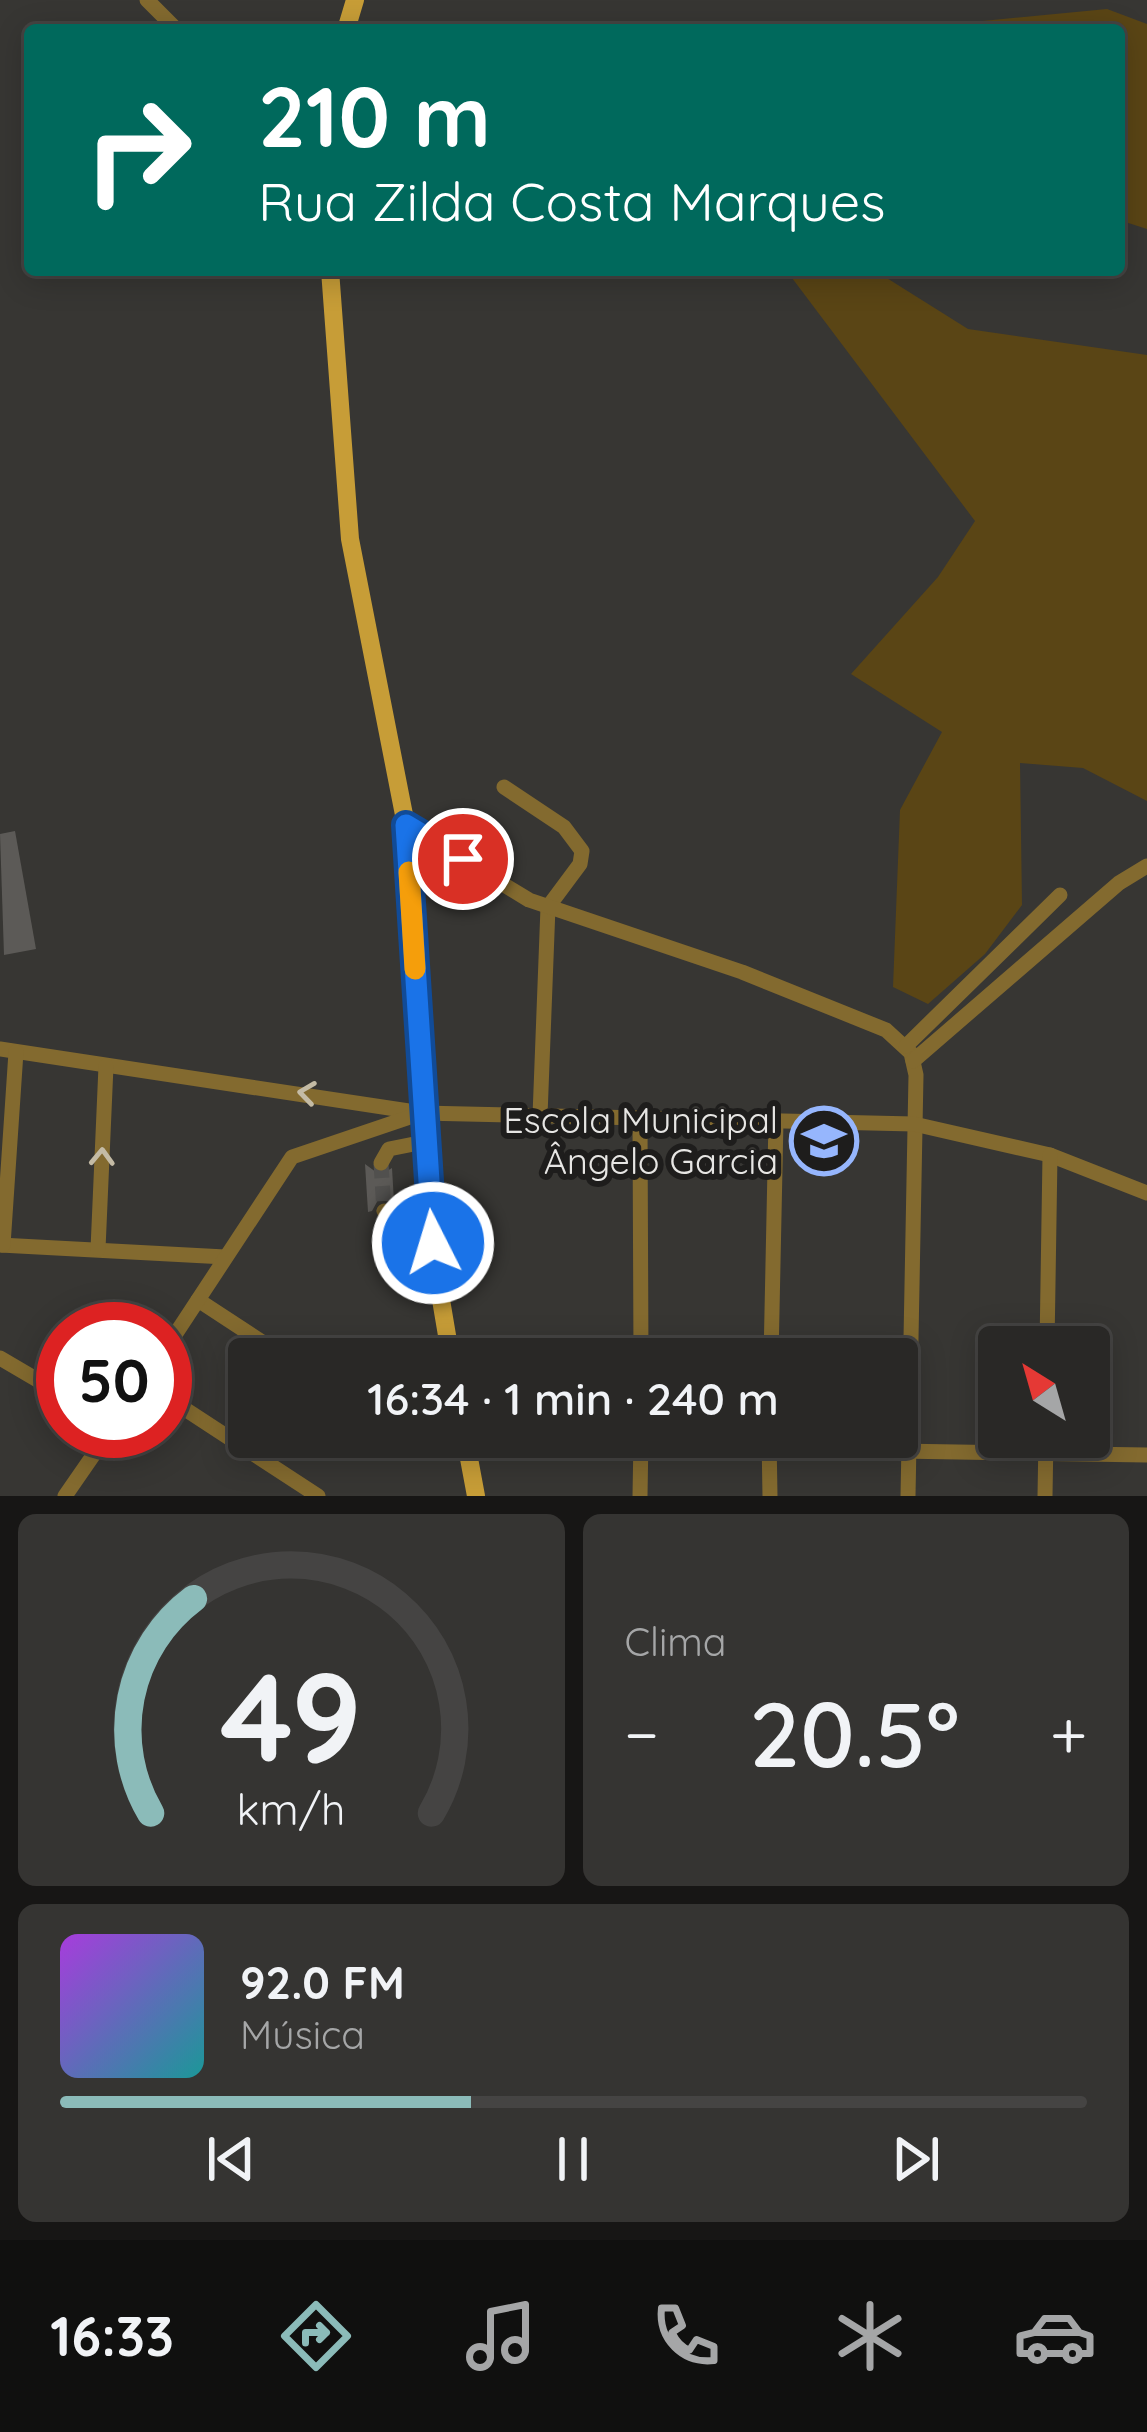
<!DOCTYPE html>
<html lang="pt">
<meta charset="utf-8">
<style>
:root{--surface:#292826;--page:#353432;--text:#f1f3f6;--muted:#a5a6a7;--line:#454443;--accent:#8bbbb9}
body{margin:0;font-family:Quicksand,sans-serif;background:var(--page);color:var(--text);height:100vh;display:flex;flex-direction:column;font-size:45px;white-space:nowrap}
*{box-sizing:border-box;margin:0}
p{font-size:39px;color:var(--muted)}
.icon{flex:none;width:66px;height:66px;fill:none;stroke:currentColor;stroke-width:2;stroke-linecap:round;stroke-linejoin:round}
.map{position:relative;height:1496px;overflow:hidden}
.side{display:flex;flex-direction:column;gap:18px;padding:18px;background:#171615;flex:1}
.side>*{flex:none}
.guide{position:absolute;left:24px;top:24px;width:1101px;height:252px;border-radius:12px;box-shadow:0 6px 30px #0003,0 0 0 3px var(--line);background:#00695c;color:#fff;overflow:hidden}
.needle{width:78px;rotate:323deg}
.buttons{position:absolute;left:978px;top:1326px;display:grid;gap:24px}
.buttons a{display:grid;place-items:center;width:132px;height:132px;border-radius:12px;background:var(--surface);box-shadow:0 6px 30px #0003,0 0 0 3px var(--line);font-size:60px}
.speed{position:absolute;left:36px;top:1302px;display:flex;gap:24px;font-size:60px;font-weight:700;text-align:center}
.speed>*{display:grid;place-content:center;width:156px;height:156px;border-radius:50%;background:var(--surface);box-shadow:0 6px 30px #0003,0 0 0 3px var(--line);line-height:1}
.speed .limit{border:18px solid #d22;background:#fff;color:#111}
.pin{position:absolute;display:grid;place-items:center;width:102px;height:102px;color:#fff;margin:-51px;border:6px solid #fff;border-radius:50%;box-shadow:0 3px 12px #0007}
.me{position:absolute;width:132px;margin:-66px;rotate:355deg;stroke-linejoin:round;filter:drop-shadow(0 0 9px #0008)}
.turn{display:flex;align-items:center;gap:42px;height:252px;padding:0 36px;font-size:54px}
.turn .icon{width:156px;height:156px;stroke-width:2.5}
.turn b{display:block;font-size:84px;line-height:102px}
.big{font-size:90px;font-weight:600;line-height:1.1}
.side .widget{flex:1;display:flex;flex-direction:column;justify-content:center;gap:18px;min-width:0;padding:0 42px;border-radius:18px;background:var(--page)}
.side .dial{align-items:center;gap:0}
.dial svg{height:312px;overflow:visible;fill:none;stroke:var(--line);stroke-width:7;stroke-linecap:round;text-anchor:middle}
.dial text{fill:var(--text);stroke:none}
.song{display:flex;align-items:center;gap:36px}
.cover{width:144px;height:144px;border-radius:18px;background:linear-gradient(135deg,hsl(280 70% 55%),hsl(180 70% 35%))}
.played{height:12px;border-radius:6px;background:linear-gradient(90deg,var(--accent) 40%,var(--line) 40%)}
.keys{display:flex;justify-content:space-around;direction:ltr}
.heat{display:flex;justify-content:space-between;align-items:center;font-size:66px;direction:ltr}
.side .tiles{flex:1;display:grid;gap:18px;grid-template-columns:1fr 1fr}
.widget:last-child{grid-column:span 2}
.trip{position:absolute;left:228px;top:1338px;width:690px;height:120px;border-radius:12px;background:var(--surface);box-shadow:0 6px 30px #0003,0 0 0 3px var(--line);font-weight:600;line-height:120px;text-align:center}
.menu{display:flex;height:192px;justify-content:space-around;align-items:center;background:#10100f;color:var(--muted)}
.menu .icon{width:84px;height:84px}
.menu .on{color:var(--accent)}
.menu b{font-size:54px;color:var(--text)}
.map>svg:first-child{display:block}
</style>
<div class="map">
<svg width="1147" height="1496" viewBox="0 0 1147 1496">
<rect width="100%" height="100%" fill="#373633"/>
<g fill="#5a4515">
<polygon points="1107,9 1147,24 1147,229 1119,220 1119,30 958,30 962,23"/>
<polygon points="786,270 874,270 968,329 1147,355 1147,801 1083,768 1020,763 1022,905 985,954 928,1004 893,987 900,810 942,732 851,674 938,577 975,521"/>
</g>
<g fill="#5c5a57">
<polygon points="15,831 36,949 4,955 0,834"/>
<polygon points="365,1164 380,1175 392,1168 394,1202 378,1200 372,1211 368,1212"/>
</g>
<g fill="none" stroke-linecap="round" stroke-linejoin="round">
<polyline stroke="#51504e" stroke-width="15" stroke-dasharray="15 8" stroke-linecap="butt" points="381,1163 384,1211"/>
<g stroke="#836a2f" stroke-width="15">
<polyline points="147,0 177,30"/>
<polyline points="504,787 564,827 582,851 580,864 548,907 540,1116"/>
<polyline points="406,825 529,900 742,972 886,1030 911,1053 916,1075 908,1496"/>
<polyline points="906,1046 1060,895"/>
<polyline points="0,1049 422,1113 914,1124 1050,1155 1147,1193"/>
<polyline points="913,1061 1119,883 1147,866"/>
<polyline points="640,1120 641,1359"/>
<polyline points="381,1163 389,1149 424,1142"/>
<polyline points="384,1211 402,1220 430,1212"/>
<polyline points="0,1245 225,1257"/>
<polyline points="3,1245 16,1052"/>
<polyline points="98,1249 106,1066"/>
<polyline points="198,1300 288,1359"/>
<polyline points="1047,1347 1050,1155"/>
<polyline points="165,1350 292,1157 422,1113"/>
<polyline points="0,1358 63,1395"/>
<polyline points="771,1359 776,1120"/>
<polyline points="165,1396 318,1496"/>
<polyline points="769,1437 770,1496"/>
<polyline points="466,1444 1147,1455"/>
<polyline points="65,1496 110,1431"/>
<polyline points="640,1496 641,1437"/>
<polyline points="1045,1496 1046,1437"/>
</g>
<g stroke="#c79d37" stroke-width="18">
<polyline points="346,30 355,0"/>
<polyline points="330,270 350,539 406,825 423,1122 437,1276 451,1359"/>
<polyline points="465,1437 476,1496"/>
</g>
</g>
<defs><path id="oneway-chevron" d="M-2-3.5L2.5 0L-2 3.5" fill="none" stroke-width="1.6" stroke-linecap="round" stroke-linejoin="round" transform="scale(3)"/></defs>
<g stroke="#c4bba5">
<use href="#oneway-chevron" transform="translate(307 1093) rotate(-172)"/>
<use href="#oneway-chevron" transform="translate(102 1157) rotate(-88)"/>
</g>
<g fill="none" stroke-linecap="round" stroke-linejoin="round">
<defs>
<polyline id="route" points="433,1243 406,825 463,859"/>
</defs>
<use href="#route" stroke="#114b97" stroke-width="30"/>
<use href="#route" stroke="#1a73e8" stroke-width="21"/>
<polyline stroke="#f59e0b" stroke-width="21" points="409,872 415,969"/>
</g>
<defs>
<symbol id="school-ring" viewBox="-11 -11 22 22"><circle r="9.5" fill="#1e1d1c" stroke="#96b6fd" stroke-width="1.5"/><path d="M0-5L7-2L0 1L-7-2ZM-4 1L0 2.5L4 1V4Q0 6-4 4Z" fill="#96b6fd"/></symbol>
</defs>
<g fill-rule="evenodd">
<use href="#school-ring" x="786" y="1103" width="76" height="76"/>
</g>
<g text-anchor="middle" stroke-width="12" stroke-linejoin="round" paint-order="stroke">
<g font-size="36" fill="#e7e6e4" stroke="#1e1d1c" text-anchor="end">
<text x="778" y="1133">Escola Municipal<tspan x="778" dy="41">Ângelo Garcia</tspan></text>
</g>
</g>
</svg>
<div class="buttons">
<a><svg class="needle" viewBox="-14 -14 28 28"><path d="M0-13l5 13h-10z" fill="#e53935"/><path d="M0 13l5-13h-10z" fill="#a5a6a7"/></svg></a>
</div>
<div class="speed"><div class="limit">50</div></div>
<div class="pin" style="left:463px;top:859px;background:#d93025"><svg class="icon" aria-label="arrive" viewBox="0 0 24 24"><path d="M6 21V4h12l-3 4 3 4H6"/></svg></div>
<svg class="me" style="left:433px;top:1243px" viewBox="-20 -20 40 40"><circle r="17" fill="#1a73e8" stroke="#fff" stroke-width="3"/><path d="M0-11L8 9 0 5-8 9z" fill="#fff"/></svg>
<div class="trip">16:34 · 1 min · 240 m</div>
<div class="guide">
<div class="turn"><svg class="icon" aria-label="right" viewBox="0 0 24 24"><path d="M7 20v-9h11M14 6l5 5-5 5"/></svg><div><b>210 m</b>Rua Zilda Costa Marques</div></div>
</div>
</div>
<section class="side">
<div class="tiles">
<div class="widget dial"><svg viewBox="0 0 100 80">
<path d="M14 69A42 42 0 1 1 86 69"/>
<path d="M14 69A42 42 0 0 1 25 14" stroke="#8bbbb9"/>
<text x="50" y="56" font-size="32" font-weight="700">49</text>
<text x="50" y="72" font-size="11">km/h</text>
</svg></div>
<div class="widget"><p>Clima</p>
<div class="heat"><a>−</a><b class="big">20.5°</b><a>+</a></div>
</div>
<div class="widget">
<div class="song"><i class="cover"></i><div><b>92.0 FM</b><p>Música</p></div></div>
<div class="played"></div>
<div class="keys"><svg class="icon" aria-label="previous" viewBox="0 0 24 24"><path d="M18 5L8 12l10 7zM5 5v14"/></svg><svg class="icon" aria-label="pause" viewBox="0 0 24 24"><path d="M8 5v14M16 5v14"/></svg><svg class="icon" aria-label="next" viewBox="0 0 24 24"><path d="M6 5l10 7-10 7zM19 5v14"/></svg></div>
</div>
</div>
</section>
<nav class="menu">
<b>16:33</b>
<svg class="icon on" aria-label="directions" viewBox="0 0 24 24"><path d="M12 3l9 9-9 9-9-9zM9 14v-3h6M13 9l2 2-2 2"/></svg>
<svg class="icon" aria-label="music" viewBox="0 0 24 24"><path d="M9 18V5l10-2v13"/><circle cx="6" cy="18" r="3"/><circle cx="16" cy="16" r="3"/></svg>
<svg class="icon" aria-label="phone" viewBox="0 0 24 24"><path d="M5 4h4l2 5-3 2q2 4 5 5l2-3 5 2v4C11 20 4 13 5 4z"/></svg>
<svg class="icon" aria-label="climate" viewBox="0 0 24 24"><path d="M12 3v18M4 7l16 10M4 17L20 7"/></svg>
<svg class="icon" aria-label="car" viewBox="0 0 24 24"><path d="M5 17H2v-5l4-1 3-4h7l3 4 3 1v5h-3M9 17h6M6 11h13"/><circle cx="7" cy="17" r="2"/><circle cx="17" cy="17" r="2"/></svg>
</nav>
